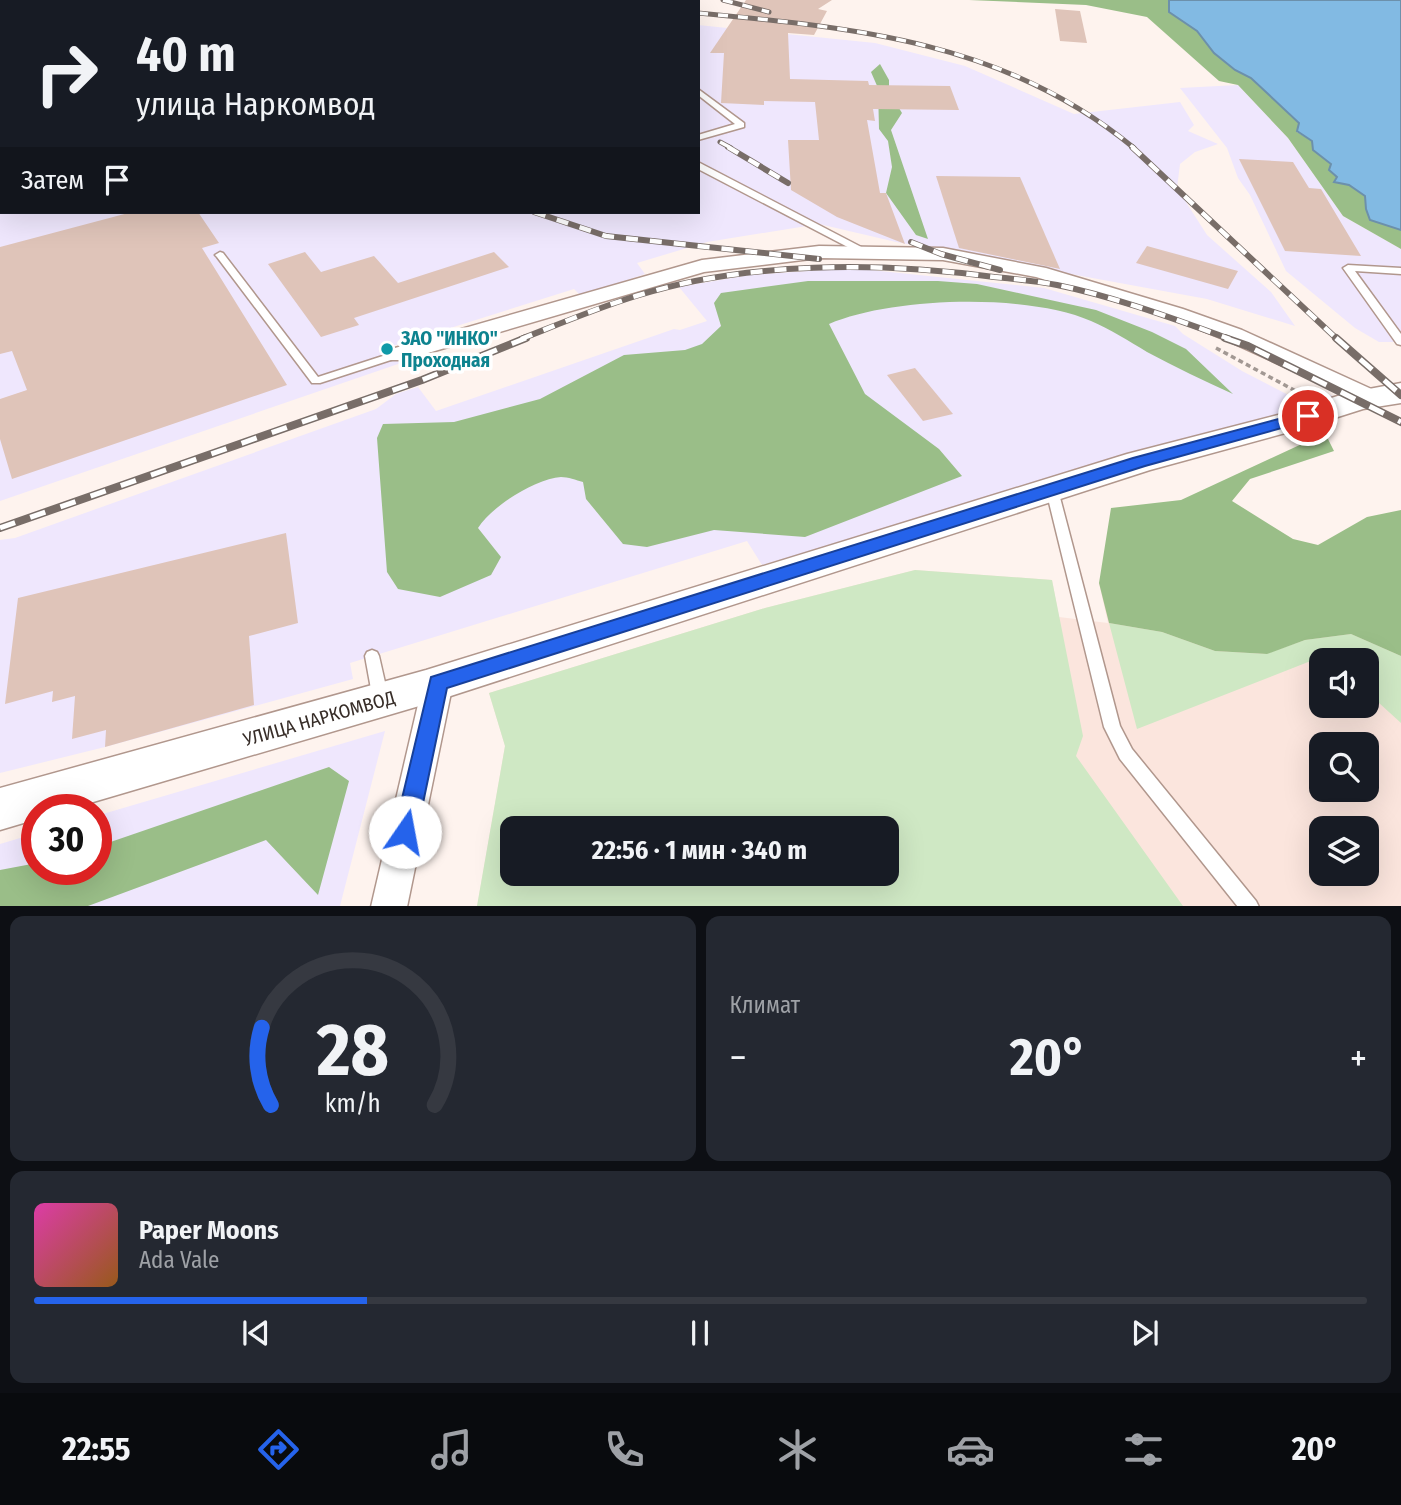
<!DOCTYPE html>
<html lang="ru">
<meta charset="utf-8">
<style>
:root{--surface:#171b24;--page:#242831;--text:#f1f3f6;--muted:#9ea1a6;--line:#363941;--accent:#2563eb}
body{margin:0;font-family:"Fira Sans Condensed",sans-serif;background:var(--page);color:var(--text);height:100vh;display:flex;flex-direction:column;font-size:26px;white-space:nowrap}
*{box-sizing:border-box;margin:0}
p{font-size:23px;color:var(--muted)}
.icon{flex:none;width:38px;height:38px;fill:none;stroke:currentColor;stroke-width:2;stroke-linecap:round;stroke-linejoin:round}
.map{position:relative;height:906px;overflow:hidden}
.panel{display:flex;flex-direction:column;gap:10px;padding:10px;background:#0d0f14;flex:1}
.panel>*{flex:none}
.guide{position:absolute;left:0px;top:0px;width:700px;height:214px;box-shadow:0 7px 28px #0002;background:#171b24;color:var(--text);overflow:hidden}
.fabs{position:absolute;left:1309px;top:648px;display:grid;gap:14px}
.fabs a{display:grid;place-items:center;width:70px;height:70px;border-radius:14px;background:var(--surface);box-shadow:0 7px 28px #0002;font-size:35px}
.speed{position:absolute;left:21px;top:794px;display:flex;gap:14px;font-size:35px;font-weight:700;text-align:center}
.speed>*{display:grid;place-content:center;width:91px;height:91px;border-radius:50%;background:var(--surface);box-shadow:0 7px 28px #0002;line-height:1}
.speed .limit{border:10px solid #d22;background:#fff;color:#111}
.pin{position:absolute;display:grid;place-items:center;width:60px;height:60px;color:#fff;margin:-30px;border:4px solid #fff;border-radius:50%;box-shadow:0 2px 7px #0007}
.me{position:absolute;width:77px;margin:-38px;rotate:12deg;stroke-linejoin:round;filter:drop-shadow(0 0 5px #0008)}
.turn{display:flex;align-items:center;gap:24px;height:147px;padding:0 21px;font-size:32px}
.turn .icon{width:91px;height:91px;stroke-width:2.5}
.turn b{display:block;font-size:49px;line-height:60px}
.then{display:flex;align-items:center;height:66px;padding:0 21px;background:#0003;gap:14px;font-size:26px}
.big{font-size:52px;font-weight:700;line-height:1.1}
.panel .widget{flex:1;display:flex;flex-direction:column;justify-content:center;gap:10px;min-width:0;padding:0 24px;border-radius:14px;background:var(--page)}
.panel .dial{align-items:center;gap:0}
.dial svg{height:182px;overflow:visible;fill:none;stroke:var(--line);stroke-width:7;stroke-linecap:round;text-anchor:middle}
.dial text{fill:var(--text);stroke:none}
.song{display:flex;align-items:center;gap:21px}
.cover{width:84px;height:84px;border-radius:10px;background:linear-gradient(135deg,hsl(320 70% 55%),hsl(30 70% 35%))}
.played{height:7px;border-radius:4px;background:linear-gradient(90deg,var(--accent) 25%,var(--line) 25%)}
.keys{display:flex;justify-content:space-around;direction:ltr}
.heat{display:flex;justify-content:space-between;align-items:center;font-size:38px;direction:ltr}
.panel .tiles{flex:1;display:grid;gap:10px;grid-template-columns:1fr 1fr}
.widget:last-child{grid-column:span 2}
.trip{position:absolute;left:500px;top:816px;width:399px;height:70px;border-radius:14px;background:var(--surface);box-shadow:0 7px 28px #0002;font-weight:700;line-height:70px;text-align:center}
.tab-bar{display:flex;height:112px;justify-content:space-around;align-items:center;background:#090b0e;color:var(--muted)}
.tab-bar .icon{width:49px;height:49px}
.tab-bar .on{color:var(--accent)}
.tab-bar b{font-size:32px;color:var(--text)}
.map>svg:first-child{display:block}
</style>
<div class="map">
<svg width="1401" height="907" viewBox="0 0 1401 907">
<rect width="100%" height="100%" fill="#fef3ee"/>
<path fill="#fbe5dd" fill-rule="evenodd" d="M915,570l137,10 7,37 49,6 -9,-40 302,11v312l-924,1 28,-161 -16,-53 276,-85zM1321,660h46v45h-46zM1321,744h46v45h-46zM513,828h374v45h-374zM1321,828h46v45h-46z"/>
<g fill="#efe7fd">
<polygon points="698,25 875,43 965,66 1074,114 1180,102 1194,125 1188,131 1218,144 1195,152 1180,164 1177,188 1207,235 1271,292 1295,326 1207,299 896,242 819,224 707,242 637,263 645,274 581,296 574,289 393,346 401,363 0,501 0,171 2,212 698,212"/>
<polygon points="1238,85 1288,138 1343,216 1401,249 1401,342 1379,342 1355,328 1286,271 1250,195 1238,178 1227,148 1180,88"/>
<polygon points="851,268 1044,288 1175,326 1183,334 1242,371 1304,403 1330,395 1342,400 1283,415 762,565 747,541 350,663 353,679 105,747 0,773 0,540 15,538 376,409 396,394 418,387 436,411 674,329 680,330 707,321 679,287 750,275"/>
<polygon points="385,731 340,906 0,907 0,844 37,833 37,870 96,870 96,816"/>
</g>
<g fill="#cfe8c4" fill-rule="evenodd">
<path d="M915,570l137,10 31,156 -7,20 107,150h-706l28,-160 -16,-53 276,-85zM513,828h374v45h-374z"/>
<polygon points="1109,623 1162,632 1215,651 1266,654 1305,640 1351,634 1401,656 1401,723 1367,692 1367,660 1331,660 1326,655 1137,729"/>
</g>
<g fill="#9abe88">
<polygon points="969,0 1169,0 1169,12 1197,31 1214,53 1235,70 1251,78 1299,123 1297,132 1312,141 1313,150 1332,165 1337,177 1334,181 1349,185 1365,196 1366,209 1370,220 1401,230 1401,249 1343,216 1288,138 1238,85 1219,81 1147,17 1086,5"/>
<polygon points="880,64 889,80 889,92 902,113 891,130 928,239 916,235 886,193 892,167 888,141 879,129 878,88 871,72"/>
<path d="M808,281h130l39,3 119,26 56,22 34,17 47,45c-29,-13 -58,-27 -86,-42 -18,-11 -37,-23 -56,-31 -64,-28 -199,-24 -262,3l36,70 74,55 23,27 -157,61 -91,-7 -67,17 -24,-3 -37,-45 -3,-17c-7,-2 -15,-5 -22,-5 -26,2 -69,29 -83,51l23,29 -10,18 -51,22 -42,-8 -11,-17 -10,-134 6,-14 71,-2 86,-23 84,-44 61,-5 17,-6 19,-18 -7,-23 7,-10z"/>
<polygon points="1319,436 1328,439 1334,451 1250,479 1232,501 1293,539 1318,545 1367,517 1401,510 1401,656 1351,634 1305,640 1267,654 1215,651 1162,632 1109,623 1099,583 1111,508 1181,500"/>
<polygon points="329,767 349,781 318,895 266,840 88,906 0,906 0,870 37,863 37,870 96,870 96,847"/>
</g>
<polygon fill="#82bae3" stroke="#6c90ab" stroke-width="2" points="1169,0 1401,0 1401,230 1370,220 1366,209 1365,196 1349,185 1334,182 1337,177 1329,170 1331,164 1313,150 1312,141 1297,131 1299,123 1251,78 1235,70 1214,53 1197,31 1169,12"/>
<g fill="#dfc4b9">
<polygon points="746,0 832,0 818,9 827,11 814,35 788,33 790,79 868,81 869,85 950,86 959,110 873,109 875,121 867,120 880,193 886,193 905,244 837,217 791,190 788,140 819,140 815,102 764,101 764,105 721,103 724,53 710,53"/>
<polygon points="1055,9 1080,11 1087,43 1060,41"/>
<polygon points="1239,159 1293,162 1309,188 1321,189 1361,256 1285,251"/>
<polygon points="936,176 1020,177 1060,269 959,248"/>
<polygon points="132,212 198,212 219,243 202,248 287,385 12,479 0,439 0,399 27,390 12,351 0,354 0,247"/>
<polygon points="1147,246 1238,271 1228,289 1136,263"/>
<polygon points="305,252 321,272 374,256 398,283 494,252 509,267 354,318 359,325 321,337 268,264"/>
<polygon points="915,368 953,414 923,421 887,375"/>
<polygon points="286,533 298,623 249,636 254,705 105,747 106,730 72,739 75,696 52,702 53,691 5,704 18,598"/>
</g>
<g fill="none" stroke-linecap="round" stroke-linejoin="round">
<defs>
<g id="lane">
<polygon points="99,0 108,0 97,2"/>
<polygon points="698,89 744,123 744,127 698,140 698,135 735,124 698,95"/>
<polygon points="698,162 867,250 869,252 867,254 861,254 698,169"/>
<rect x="0" y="165" width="2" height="6"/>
<polygon points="220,252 223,253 318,377 392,353 400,353 401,355 400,357 320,383 312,383 217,257 215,255"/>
<polygon points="1348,265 1401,268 1401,274 1355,271 1401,334 1401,345 1397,344 1343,268"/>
<polygon points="1051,482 1057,486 1120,726 1132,749 1256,901 1259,907 1238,907 1120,759 1104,727 1045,486"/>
<polygon points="372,650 377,652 379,656 389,700 386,705 381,706 376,705 373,700 365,656 367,652"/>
</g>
<g id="street">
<polygon points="91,0 105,0 90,2"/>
<polygon points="0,34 2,34 0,43"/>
<polygon points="819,246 943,248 1046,268 1183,309 1242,330 1378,392 1382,397 1378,402 1362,402 1226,340 1169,317 1036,277 943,260 819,258 704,272 404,360 388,360 385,355 388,350 702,260"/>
<polygon points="438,671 449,674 453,683 407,907 371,907 423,683 427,674"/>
</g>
<polygon id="secondary" points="1401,383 1401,403 1363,409 1300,429 1150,470 426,704 66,810 37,810 37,819 0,830 0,788 426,670 1127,454 1278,415 1347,393"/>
</defs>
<use href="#lane" stroke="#b1978d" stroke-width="3"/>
<use href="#street" stroke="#b1978d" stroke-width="3"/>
<use href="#secondary" stroke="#b1978d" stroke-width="3"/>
<polyline stroke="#a29893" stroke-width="3.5" stroke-dasharray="5 3.5" stroke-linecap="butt" points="1216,348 1305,396"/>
<use href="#lane" fill="#fff" fill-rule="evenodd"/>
<use href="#street" fill="#fff" fill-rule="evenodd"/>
<use href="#secondary" fill="#fff" fill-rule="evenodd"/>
<defs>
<g id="rail-far2">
<polyline points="723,0 769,12"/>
<path d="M698,13c160,15 308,29 436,135"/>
<polyline points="720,142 731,148"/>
</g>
<g id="rail-far1">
<polyline points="728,147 788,183"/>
<polyline points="1132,147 1337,339"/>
<polyline points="534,212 606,236 819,259"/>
<polyline points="911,242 941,254 1000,270"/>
<path d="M521,339c38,-15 76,-31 115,-43 112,-35 243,-34 358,-19 21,2 43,4 63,8 59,12 117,34 173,54"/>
</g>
<g id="rail">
<polyline points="1225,338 1248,346 1401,422"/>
<polyline points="1336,338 1401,395"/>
<polyline points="0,528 422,380 526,338"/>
</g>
</defs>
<use href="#rail-far2" stroke="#786d68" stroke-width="5"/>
<use href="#rail-far1" stroke="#786d68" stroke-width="6"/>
<use href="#rail" stroke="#786d68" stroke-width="8"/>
<use href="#rail-far2" stroke="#fff" stroke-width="3.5" stroke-dasharray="10" stroke-linecap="butt"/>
<use href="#rail-far1" stroke="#fff" stroke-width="4.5" stroke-dasharray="12" stroke-linecap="butt"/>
<use href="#rail" stroke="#fff" stroke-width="5" stroke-dasharray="16" stroke-linecap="butt"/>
</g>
<polygon fill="#2563eb" stroke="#184099" stroke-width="2" points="1308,411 1314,413 1316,416 1314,419 1145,466 447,688 417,832 413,839 405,842 398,839 394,832 431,677 1133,458"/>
<circle fill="#0f9aa8" stroke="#fff" stroke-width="2.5" cx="387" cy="349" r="7"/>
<g text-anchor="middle" stroke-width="7" stroke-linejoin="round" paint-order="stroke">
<g font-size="19" font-weight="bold" fill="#0d838f" stroke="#fff" text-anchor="start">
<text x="401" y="345">ЗАО "ИНКО"<tspan x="401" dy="22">Проходная</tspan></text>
</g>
<g font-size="19" fill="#372d28" stroke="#fff">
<text transform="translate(319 718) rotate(-16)" y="7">УЛИЦА НАРКОМВОД</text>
</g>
</g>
</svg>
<div class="fabs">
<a><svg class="icon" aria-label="sound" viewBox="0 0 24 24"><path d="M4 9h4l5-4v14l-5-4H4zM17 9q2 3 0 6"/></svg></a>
<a><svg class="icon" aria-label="search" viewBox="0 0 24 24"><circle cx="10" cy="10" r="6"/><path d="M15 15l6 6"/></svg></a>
<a><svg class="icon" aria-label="layers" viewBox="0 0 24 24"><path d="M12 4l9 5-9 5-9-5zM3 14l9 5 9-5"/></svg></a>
</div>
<div class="speed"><div class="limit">30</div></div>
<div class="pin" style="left:1308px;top:416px;background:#d93025"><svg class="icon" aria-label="arrive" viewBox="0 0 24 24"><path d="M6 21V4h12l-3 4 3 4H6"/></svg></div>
<svg class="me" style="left:405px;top:832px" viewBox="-20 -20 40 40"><circle r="19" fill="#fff"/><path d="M0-13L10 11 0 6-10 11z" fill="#2563eb"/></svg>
<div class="trip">22:56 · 1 мин · 340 m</div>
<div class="guide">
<div class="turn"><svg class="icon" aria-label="right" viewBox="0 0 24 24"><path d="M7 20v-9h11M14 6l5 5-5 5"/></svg><div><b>40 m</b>улица Наркомвод</div></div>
<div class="then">Затем<svg class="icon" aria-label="arrive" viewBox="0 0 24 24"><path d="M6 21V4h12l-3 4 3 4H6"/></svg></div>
</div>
</div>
<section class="panel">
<div class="tiles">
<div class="widget dial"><svg viewBox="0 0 100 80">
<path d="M14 69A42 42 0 1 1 86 69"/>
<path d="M14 69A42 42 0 0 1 10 35" stroke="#2563eb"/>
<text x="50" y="56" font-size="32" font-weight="700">28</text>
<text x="50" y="72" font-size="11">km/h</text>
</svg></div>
<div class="widget"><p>Климат</p>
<div class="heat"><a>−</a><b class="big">20°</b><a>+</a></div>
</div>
<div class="widget">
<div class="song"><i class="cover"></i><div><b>Paper Moons</b><p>Ada Vale</p></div></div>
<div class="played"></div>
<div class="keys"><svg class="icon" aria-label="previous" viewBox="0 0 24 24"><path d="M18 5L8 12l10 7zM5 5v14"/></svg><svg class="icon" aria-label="pause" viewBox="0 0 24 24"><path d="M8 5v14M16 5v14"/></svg><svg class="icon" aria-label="next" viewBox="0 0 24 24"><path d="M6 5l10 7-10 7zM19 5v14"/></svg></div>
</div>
</div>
</section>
<nav class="tab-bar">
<b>22:55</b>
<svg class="icon on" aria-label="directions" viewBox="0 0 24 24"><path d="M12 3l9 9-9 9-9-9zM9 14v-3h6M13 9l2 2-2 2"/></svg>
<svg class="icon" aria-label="music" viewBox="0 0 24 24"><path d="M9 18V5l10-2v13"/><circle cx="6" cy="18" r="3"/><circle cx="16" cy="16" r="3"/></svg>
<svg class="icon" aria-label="phone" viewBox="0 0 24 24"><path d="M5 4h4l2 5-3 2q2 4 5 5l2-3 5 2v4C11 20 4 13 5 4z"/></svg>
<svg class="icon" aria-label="climate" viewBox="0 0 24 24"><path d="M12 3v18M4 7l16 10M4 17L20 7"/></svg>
<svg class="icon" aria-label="car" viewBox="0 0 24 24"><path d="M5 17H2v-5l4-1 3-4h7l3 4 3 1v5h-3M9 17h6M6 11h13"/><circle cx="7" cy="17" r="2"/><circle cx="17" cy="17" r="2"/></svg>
<svg class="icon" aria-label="filters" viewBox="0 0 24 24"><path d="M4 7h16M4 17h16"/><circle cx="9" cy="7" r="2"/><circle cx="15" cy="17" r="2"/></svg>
<b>20°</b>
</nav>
